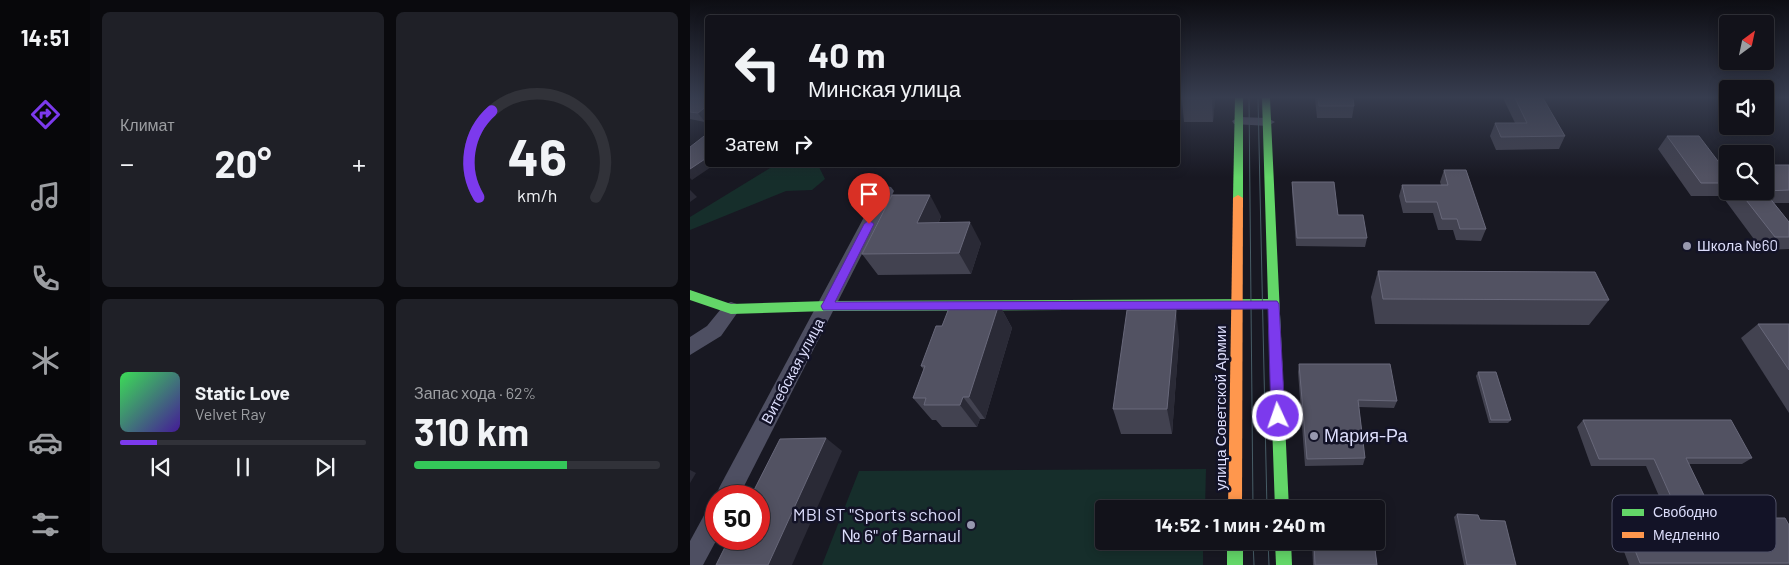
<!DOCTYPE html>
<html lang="ru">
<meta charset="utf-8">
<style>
:root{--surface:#12121a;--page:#1f2027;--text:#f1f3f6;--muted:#9c9ea2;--line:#313239;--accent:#7c3aed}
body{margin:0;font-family:Barlow,sans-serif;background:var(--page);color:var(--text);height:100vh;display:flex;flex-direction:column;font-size:19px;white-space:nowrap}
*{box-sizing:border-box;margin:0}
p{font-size:16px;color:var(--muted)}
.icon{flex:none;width:28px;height:28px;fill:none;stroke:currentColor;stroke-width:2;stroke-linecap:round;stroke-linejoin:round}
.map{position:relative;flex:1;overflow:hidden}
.details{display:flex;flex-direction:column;gap:12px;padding:12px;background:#0a0a0e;width:600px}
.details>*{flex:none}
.hud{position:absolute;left:15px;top:15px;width:475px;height:152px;border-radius:5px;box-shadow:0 2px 12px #0003,0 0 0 1px var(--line);background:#12121a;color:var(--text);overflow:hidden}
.needle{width:32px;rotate:33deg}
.fabs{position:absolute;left:1029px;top:15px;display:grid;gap:10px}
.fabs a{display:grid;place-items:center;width:55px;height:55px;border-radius:5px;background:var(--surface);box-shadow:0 2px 12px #0003,0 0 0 1px var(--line);font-size:25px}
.speed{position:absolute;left:15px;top:485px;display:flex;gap:10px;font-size:25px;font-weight:700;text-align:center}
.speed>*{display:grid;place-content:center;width:65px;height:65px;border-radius:50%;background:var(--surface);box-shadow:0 2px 12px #0003,0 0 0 1px var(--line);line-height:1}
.speed .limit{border:8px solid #d22;background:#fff;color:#111}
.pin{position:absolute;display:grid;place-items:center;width:42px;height:42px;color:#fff;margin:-51px -21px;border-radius:50% 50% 50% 0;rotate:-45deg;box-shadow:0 0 5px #0007}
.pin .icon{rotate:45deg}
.me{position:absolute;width:55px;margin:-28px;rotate:357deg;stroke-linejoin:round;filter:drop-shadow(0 0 4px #0008)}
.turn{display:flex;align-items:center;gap:18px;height:105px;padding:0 20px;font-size:22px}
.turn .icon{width:65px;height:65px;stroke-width:2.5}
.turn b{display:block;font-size:35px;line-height:42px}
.then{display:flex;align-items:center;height:48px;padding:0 20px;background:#0003;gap:10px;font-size:19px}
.big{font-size:38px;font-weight:700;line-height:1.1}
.details .widget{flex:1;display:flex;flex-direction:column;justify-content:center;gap:8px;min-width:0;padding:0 18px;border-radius:8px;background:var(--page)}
.details .dial{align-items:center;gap:0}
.dial svg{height:130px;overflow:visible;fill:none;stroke:var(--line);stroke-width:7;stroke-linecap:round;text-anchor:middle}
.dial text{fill:var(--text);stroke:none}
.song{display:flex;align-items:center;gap:15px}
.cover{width:60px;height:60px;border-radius:8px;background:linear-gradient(135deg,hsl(130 70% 55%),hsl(260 70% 35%))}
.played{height:5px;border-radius:2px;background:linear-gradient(90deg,var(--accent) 15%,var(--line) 15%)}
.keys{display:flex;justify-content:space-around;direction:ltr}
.heat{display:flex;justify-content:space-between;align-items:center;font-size:28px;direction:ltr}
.charge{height:8px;border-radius:4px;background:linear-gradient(90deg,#34c759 62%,var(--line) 0)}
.details .tiles{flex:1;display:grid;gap:12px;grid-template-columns:repeat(2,1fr)}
.trip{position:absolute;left:405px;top:500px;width:290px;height:50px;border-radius:5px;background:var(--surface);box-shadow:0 2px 12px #0003,0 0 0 1px var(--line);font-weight:700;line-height:50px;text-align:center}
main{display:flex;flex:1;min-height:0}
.tabs{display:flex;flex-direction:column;width:90px;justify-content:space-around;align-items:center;background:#07070a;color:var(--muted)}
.tabs .icon{width:35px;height:35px}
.tabs .selected{color:var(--accent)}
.tabs b{font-size:22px;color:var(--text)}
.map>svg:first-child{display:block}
</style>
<main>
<nav class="tabs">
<b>14:51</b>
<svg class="icon selected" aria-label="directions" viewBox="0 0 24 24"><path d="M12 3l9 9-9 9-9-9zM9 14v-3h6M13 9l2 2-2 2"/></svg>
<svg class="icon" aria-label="music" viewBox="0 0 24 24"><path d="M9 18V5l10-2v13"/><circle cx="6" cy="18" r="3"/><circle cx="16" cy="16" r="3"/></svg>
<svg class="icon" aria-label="phone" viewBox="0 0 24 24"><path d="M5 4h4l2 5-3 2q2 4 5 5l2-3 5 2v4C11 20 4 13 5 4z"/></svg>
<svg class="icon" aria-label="climate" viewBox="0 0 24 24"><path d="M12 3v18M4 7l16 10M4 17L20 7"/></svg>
<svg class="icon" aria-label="car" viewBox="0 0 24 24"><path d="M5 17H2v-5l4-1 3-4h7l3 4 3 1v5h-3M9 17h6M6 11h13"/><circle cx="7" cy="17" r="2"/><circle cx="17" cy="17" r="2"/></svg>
<svg class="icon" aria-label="filters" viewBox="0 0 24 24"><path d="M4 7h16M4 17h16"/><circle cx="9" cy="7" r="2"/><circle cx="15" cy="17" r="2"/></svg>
</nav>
<section class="details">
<div class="tiles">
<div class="widget"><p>Климат</p>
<div class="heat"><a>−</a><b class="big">20°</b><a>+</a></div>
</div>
<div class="widget dial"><svg viewBox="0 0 100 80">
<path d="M14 69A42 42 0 1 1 86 69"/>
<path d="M14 69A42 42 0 0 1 22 16" stroke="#7c3aed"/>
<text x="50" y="56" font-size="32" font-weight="700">46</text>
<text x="50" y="72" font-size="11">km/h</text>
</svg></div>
<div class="widget">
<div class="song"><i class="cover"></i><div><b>Static Love</b><p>Velvet Ray</p></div></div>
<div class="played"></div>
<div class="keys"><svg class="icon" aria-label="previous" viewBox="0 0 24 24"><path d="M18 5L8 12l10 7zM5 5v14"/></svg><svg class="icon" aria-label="pause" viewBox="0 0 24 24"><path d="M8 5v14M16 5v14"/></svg><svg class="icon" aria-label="next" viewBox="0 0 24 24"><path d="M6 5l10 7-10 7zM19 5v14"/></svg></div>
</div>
<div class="widget"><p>Запас хода · 62%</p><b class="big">310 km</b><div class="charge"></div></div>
</div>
</section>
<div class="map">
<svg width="1099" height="565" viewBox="0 0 1099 565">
<rect width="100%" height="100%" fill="#181822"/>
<g fill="#162e2b">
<polygon points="85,165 128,165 135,179 122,190 96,191 0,230 0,217"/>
<polygon points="516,469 515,509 414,509 414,541 513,541 513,565 132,565 169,471"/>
</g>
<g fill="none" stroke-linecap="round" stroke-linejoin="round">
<g fill="#4e4f62" fill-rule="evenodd">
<polygon points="549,117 578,118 585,122 578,126 544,124 542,121"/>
<polygon points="196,186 201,187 204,191 49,496 26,497 29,488 188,191 191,187"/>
<polygon points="41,302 47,304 50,309 31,336 0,355 0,337 17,326 35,304"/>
<polygon points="26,505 27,539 13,565 0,565 0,541 18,508"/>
</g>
<g fill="#63d668" fill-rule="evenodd">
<polygon points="545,98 553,98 553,198 548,201 543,198"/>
<polygon points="572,98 580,98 599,509 585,509 578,309 137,311 41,314 0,300 0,290 41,304 137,301 578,299"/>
<rect x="537" y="541" width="16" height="24"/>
<polygon points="585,541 601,541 602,565 586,565"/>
</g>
<polygon fill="#ff974d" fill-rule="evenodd" points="548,195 553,198 552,509 538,509 543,198"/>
<g stroke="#475d67" stroke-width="1">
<polyline points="559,98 563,509"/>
<polyline points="568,98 577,509"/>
<polyline points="563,541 564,565"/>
<polyline points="578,541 579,565"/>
</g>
</g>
<g fill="#424250">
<polygon points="0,98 18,98 18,120 15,122 0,119"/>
<polygon points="492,98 525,98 523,122 494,122"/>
<polygon points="625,98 663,98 664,106 662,118 627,118"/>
<polygon points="813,98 853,98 875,136 869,149 806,150 800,136 805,123 825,123"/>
<polygon points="977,136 1031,165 1038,165 1038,191 1075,191 1075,165 1099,165 1099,203 1084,203 1099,222 1099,249 1072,250 1032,196 1001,196 968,149"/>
<polygon points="754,170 796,229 791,241 766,240 763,230 748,230 743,213 713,213 709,196 712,185 751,185 750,182"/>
<polygon points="602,182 648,215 677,238 675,247 606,246 602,191"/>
<polygon points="251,216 249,222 291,243 281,274 188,275 172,254"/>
<polygon points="688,271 919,300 899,325 685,324 681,297"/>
<polygon points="309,304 322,328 295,419 290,419 287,427 252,427 246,420 242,420 223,398 234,370 231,366 252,326 275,308"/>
<polygon points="1068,324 1099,324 1099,413 1051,338"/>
<polygon points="489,338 482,434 431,434 423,409"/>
<polygon points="609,364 707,401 704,408 669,407 675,458 673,465 615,466 608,372"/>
<polygon points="788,372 821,420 818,423 799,423 786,376"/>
<polygon points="893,420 1062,458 1052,464 999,464 1025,518 1099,525 1099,565 939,565 923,522 932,517 978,517 956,466 901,466 887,427"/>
<polygon points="767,514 790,520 826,565 774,565 764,517"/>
<polygon points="622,541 684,541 687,565 623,565"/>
</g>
<g fill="#2a2a36">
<polygon points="522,98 525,98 523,122"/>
<polygon points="18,105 18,120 15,122 8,113"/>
<polygon points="18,157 18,165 24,165 2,180 0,178 0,169"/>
<polygon points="0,190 7,197 0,202"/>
<polygon points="240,195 251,216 240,244 227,223"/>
<polygon points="280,222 291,243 281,274 269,253"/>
<polygon points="309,304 322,328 295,419 279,397"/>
<polygon points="486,310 489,338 482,434 477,409"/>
<polygon points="273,397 290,419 287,427 270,405"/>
<polygon points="136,438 152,451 102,565 78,565"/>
<polygon points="0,470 6,473 0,483"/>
</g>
<g fill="#525262" stroke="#68687a">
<polygon points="0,98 18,98 18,105 8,113 0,112"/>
<polygon points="628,98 663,98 664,106 629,106"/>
<polygon points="825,98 853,98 875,136 811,137 805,123 837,123"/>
<polygon points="18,133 18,153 16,155 18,155 18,157 0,169 0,147"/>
<polygon points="977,136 1009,136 1031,165 1038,165 1038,183 1011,183"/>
<polygon points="1075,165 1099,165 1099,190 1075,191"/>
<polygon points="754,170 776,170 796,229 770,229 767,219 752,219 747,202 716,202 712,185 758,185"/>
<polygon points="602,182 644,182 648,215 673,215 677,238 607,238"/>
<polygon points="1049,191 1074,191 1099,222 1099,237 1085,237"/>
<polygon points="202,195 240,195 227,223 280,222 269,253 172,254"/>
<polygon points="688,271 905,272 919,300 693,299"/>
<polygon points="277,303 309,304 279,397 273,397 270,405 234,405 236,398 223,398 235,366 231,366 246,326 252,326 259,308 275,308"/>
<polygon points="437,310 486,310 477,409 423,409"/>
<polygon points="1068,324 1099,324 1099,370"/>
<polygon points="609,364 700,364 707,401 668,400 675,458 617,459"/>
<polygon points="788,372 806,372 821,420 801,420"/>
<polygon points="893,420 1041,420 1062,458 996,458 1025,518 1095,518 1099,525 1099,563 950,563 932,517 990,517 964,459 909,459"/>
<polygon points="136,438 78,565 26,565 39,539 69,539 69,496 61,496 90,439"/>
<polygon points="767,514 788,515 790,520 815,521 826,565 777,565"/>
<polygon points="624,541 684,541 687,565 625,565"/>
</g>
<linearGradient id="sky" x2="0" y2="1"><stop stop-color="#0d0d13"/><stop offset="0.55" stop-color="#373d4f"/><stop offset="1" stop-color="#373d4f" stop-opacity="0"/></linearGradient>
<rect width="1099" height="177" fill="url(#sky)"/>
<polygon fill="#7c3aed" stroke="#51269a" points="179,220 184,224 145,302 587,301 589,304 595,416 593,421 588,422 583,421 581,416 578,309 133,310 131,306 133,303 174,224"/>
<g fill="#9798af" stroke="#131327" stroke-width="2">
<circle cx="997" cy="246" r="5"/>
<circle cx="624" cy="436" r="5"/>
<circle cx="281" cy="525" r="5"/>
</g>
<g text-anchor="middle" stroke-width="5" stroke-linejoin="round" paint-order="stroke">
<g font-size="15" fill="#dcddfb" stroke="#131327" text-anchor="start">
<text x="1007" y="251">Школа №60</text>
</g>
<g font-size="15" fill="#dcddfb" stroke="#131327">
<text transform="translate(103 371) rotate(-62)" y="5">Витебская улица</text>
<text transform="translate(531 408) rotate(-90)" y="5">улица Советской Армии</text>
</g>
<g font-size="18" fill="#dcddfb" stroke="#131327" text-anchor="start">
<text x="634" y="442">Мария-Ра</text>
<text x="271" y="521" text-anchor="end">MBI ST "Sports school<tspan x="271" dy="21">№ 6" of Barnaul</tspan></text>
</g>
</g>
<rect x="922" y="495" width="164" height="57" rx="8" fill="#131327" stroke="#4f5067" stroke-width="1"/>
<rect x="932" y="509" width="22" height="7" fill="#63d668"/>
<rect x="932" y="532" width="22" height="6" fill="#ff974d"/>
<g font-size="14" fill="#dcddfb">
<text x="963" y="517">Свободно</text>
<text x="963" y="540">Медленно</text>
</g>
</svg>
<div class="fabs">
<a><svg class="needle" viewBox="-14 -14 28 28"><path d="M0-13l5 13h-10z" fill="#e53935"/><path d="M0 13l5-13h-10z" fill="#9c9ea2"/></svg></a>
<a><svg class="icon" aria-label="sound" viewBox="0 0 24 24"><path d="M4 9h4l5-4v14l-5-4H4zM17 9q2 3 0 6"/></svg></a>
<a><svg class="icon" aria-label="search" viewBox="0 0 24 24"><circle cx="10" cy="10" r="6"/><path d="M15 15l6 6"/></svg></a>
</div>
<div class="speed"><div class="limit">50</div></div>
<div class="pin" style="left:179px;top:224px;background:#d93025"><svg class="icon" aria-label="arrive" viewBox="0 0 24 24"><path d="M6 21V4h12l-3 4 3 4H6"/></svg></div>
<svg class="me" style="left:588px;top:416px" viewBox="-20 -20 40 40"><circle r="17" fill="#7c3aed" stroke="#fff" stroke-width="3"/><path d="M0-11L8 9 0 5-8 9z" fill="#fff"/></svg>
<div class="trip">14:52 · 1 мин · 240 m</div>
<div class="hud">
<div class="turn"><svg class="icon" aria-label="left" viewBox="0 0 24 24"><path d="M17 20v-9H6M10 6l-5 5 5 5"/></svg><div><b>40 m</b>Минская улица</div></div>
<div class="then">Затем<svg class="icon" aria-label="right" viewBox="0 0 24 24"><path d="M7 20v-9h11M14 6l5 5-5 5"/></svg></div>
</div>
</div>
</main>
